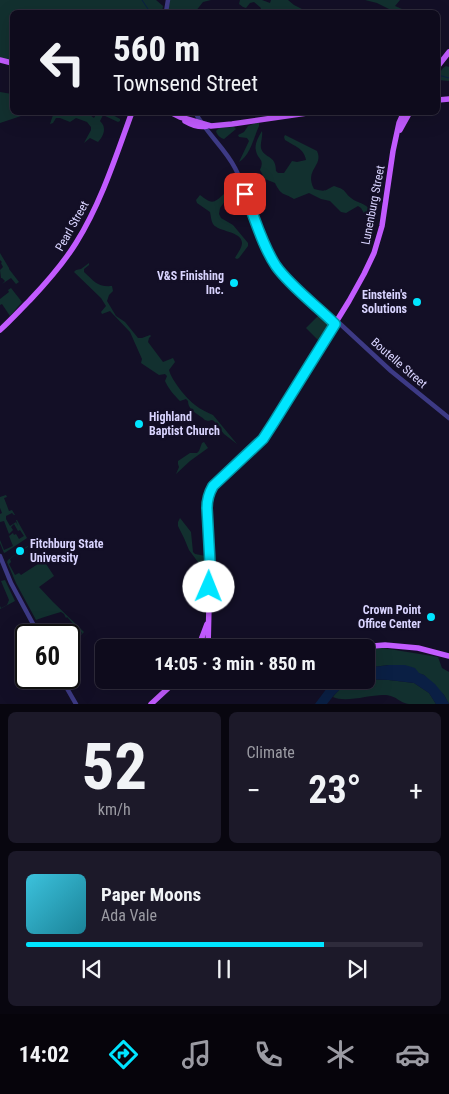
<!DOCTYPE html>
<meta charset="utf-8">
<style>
:root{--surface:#0e0b1c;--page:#1c1929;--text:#f1f3f6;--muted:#9b9ba3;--line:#2e2b3b;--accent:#00e5ff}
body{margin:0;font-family:"Roboto Condensed",sans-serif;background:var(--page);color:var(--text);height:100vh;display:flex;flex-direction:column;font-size:19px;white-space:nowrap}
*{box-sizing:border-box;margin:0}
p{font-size:16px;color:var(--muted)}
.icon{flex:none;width:28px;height:28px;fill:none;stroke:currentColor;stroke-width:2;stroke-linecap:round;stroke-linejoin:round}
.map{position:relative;height:704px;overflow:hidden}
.sheet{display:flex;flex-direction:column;gap:8px;padding:8px;background:#08060f;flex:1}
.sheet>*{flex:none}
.hud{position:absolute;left:10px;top:10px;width:430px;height:105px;border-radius:8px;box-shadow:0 5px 20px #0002,0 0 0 1px var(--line);background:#0e0b1c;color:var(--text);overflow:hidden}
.speed{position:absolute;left:15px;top:624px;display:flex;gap:10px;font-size:25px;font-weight:700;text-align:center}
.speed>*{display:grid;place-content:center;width:65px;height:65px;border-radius:50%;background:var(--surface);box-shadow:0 5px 20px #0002,0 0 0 1px var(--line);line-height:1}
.speed .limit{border:2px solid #111;border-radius:8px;background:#fff;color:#111}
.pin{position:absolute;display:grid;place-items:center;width:42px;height:42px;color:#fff;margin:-21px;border-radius:10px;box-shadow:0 2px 8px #0006}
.me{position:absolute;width:55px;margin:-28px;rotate:1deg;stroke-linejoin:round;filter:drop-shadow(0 0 4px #0008)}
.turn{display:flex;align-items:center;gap:18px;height:105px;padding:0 20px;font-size:22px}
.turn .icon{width:65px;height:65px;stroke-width:2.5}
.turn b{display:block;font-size:35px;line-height:42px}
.big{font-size:38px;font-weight:700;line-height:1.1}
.sheet .card{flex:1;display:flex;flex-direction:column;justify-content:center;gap:8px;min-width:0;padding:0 18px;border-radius:8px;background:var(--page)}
.sheet .dial{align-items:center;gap:0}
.dial b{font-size:65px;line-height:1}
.song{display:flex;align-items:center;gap:15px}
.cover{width:60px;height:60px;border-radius:8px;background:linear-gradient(135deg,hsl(190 70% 55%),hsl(190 70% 35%))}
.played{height:5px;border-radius:2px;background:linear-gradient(90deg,var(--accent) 75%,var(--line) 75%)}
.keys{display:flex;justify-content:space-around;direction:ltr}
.heat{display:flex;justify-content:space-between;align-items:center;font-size:28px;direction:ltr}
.sheet .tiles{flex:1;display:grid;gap:8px;grid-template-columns:1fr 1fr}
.card:last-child{grid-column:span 2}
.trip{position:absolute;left:95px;top:639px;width:280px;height:50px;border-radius:8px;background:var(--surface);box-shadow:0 5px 20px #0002,0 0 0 1px var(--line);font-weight:700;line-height:50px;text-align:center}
.tab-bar{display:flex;height:80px;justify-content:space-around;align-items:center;background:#06040b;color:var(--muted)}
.tab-bar .icon{width:35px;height:35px}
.tab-bar .active{color:var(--accent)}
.tab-bar b{font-size:22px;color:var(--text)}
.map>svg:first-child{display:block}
</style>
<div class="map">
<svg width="449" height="704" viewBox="0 0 449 704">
<rect width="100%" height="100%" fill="#130f26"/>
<g fill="#12302f">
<polygon points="0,0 156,0 163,6 162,12 12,12 12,63 0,60"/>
<polygon points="170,0 211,0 203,2 195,12 168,12"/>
<polygon points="240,0 262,0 270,3 271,0 288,0 294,5 308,12 260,12 261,8 254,2 250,3 246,8 243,7 239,4"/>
<polygon points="365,0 400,0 395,6 409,12 395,12 377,3"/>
<polygon points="446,66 449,67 449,81 438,80 438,75 443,68"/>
<polygon points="0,92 12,94 12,112 23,113 21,116 0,123"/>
<path d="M54,112l33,1 7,5 3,-5h12l11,6v2l-2,1 -15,-7 -3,6c7,6 4,15 -2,21l-8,-4 -6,5 7,-13v-3l-4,-5 -11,-4 -6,4 -10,-4h-4l-3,5 -3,1z"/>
<path d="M258,122l1,1v3c-5,11 -9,30 -20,36l10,-21 -2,-3 -8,-1 -1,-2 6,-3 4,-6z"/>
<path d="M234,127l2,2 -12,10c-4,-1 -7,-4 -8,-8l3,-3z"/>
<path d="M262,131c1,6 -2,12 -1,17 3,11 15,6 15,23l2,2h6l8,-12 5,1 9,-2c-2,-12 -12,-14 -21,-20l-1,-3 1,-2 32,16c7,15 -13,18 -3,38 12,3 10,2 20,-3 13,4 9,5 17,12 7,6 18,5 19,15l-2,2h-3l-4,-7 -3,-2 -12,7 -5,-1 -11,-11 -9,-2 -12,-6 -15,6c-11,-7 -12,-2 -19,-16l-10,-4 -5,-9c5,-11 -2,-10 -4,-19 -2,-7 3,-15 6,-20z"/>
<path d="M224,194h2l2,3 -8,11 -1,6 2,4 12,7 15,18v3l-9,12 -2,1 -2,-1c2,-4 7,-10 7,-15 0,-12 -24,-11 -29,-19 -2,-3 -2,-8 -3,-12l-13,-9 -1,-3 4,-5c12,9 13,9 24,-1z"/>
<polygon points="0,253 9,268 9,269 19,282 16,284 11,278 2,284 5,281 2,278 1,278 0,270 3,267 1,263 2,262 0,260"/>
<path d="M89,263v2l-5,4v3c11,10 13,15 28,14l1,5 -4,4 -2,6 9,15 9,6 13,16h4l8,-3 1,1 -2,2 -1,4 15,20 10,-4 2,4 -6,8c3,11 17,28 26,35 6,5 12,7 18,10l24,29 -13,-10 -10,-13 -2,-1 -4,1 -3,-1c-6,-6 -17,-9 -17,-19l-2,-2 -6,2c-6,-6 -12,-13 -15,-20l2,-5 -2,-2 -6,1 -18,-12 1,-4 -12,-27 -20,-21 -8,3 -1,-2 5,-6 -5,-8 -27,-26 2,-2 5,-1z"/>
<polygon points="11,288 22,302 10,316 2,304 0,305 0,299 9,292 8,290"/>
<polygon points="319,315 329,324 318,340 306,328"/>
<polygon points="204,442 208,448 190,461 176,474 179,467 178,464 178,461 190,453 197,453 199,451 202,443"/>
<polygon points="6,495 7,497 4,498 9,511 12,510 15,515 14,515 12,513 6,516 6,519 10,526 16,522 18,526 16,520 17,520 27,538 6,552 4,553 0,543 0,540 4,550 13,546 9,536 13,533 14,535 16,534 19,539 24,536 20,530 18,531 14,524 11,527 13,530 9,534 4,521 0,522 0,514 2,513 0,508 0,497"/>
<polygon points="180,518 191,532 193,552 195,554 206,556 205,579 204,581 203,580 198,562 189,550 184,538 178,526 178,522"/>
<path d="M32,543l22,33 -15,11 14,15 31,30 -7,7 -2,5 -6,3v-2l4,-2 9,-10 -15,-16 -1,1 -2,-4 -3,-2c-8,2 -17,5 -25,8l-20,-37 -9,-21 1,-2 8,-6 2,3 -3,-2 -5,4 1,3 -2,2 6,11 4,-2 2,2 20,-13 -1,-2 1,-2 -8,-11 -3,-2 -9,7v2l-2,-2z"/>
<polygon points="5,580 15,601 0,609 0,606 1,608 7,605 9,600 1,581"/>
<polygon points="383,648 438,657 442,668 449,672 449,704 444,695 424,675 389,665 366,668 366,649"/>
<path d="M366,679l23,1 25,3 15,10 7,11c-8,0 -18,0 -27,0 -10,-1 -12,-9 -26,-9 -14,0 -38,8 -50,2 11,-14 18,-14 33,-18z"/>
</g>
<g fill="#0a1f44">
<polygon points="389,665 405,665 415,668 419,673 424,675 435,684 444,695 449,704 436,704 429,693 414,683 389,680 366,679 366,668"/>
<path d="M333,680h26c-15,3 -23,12 -32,24h-12z"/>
</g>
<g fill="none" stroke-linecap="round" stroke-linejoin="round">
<g stroke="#0a1f44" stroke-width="1">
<polyline points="142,0 150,12"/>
<polyline points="438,75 449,78"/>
</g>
<g stroke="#3d3a85" stroke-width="4.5">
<polyline points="166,12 168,0"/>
<path d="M195,112c11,21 30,36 40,56 16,31 22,67 40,96 12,21 42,43 60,60"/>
<polyline points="337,321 391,371 449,418"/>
<polyline points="0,556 11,583 39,635"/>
<polyline points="61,678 76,704"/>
</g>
<g stroke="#c25bff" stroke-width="5.5">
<polyline points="0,60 12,63"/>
<polyline points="438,66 449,52"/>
<polyline points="438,100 449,99"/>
<polyline points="170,112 180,117 211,126 232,124 314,112"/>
<path d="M185,121c7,4 14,7 22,5"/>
<polyline points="400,130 410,112"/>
<path d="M0,330c11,-10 20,-20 30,-30 17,-18 33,-36 46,-57 25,-40 40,-87 56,-131"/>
<polyline points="198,648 207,624"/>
<path d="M208,648l2,-85 -3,-55c0,-8 2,-15 6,-22l44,-41 12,-14 80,-130 15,-27 10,-21 8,-27 11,-75 6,-28 5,-11"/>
<polyline points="348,648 385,645 418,648 449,656"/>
<polyline points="151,704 177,680"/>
</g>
</g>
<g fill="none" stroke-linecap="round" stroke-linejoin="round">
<defs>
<path id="route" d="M209,587l1,-24 -3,-55c0,-8 2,-15 6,-22l50,-47 11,-17 61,-98c-18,-18 -45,-38 -59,-58 -14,-21 -21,-48 -31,-72"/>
</defs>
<use href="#route" stroke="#0095a6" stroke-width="12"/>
<use href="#route" stroke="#00e5ff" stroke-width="9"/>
</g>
<g fill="#00e5ff" stroke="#130f26" stroke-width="2">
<circle cx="234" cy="283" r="5"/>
<circle cx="417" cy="302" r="5"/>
<circle cx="139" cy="424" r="5"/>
<circle cx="20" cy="551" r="5"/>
<circle cx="431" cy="617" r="5"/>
</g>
<g text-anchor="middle" stroke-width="5" stroke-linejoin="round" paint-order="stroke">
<g font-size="12" fill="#d9d4ff" stroke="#130f26">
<text transform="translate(373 205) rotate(-79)" y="4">Lunenburg Street</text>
<text transform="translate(72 226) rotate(-61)" y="4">Pearl Street</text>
<text transform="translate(399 363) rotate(41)" y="4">Boutelle Street</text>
</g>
<g font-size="12" font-weight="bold" fill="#d9d4ff" stroke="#130f26" text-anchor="end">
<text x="224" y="280">V&amp;S Finishing<tspan x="224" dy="14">Inc.</tspan></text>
<text x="407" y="299">Einstein's<tspan x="407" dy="14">Solutions</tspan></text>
<text x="149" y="421" text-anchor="start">Highland<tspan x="149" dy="14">Baptist Church</tspan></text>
<text x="30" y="548" text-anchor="start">Fitchburg State<tspan x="30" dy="14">University</tspan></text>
<text x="421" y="614">Crown Point<tspan x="421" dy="14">Office Center</tspan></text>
</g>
</g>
</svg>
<div class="speed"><div class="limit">60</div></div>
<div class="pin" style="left:245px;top:194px;background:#d93025"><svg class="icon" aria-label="arrive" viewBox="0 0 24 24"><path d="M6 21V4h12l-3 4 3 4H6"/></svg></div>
<svg class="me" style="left:209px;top:587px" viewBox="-20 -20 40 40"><circle r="19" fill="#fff"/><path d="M0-13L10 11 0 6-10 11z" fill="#00e5ff"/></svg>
<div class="trip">14:05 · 3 min · 850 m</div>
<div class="hud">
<div class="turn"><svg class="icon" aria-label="left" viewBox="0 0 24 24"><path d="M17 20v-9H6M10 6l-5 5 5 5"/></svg><div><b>560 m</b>Townsend Street</div></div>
</div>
</div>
<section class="sheet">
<div class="tiles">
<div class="card dial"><b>52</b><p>km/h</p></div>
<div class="card"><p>Climate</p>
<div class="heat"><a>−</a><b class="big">23°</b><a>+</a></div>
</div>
<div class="card">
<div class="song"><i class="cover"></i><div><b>Paper Moons</b><p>Ada Vale</p></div></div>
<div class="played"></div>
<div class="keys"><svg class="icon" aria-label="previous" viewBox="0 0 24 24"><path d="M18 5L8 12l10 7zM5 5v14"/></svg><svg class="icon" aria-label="pause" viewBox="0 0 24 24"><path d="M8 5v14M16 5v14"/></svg><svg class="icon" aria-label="next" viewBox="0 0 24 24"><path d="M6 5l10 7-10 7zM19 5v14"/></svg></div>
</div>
</div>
</section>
<nav class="tab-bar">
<b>14:02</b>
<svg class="icon active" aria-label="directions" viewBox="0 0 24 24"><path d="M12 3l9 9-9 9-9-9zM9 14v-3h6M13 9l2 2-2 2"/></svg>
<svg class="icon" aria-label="music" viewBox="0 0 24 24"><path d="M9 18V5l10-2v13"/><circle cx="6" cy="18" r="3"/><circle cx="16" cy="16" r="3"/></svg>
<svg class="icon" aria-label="phone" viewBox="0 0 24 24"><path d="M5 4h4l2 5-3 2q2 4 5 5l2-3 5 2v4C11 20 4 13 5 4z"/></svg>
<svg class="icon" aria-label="climate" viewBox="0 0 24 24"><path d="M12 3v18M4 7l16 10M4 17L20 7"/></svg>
<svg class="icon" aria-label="car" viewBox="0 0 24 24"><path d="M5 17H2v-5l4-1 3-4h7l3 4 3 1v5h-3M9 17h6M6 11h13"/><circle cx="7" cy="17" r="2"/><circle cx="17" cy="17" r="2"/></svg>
</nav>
